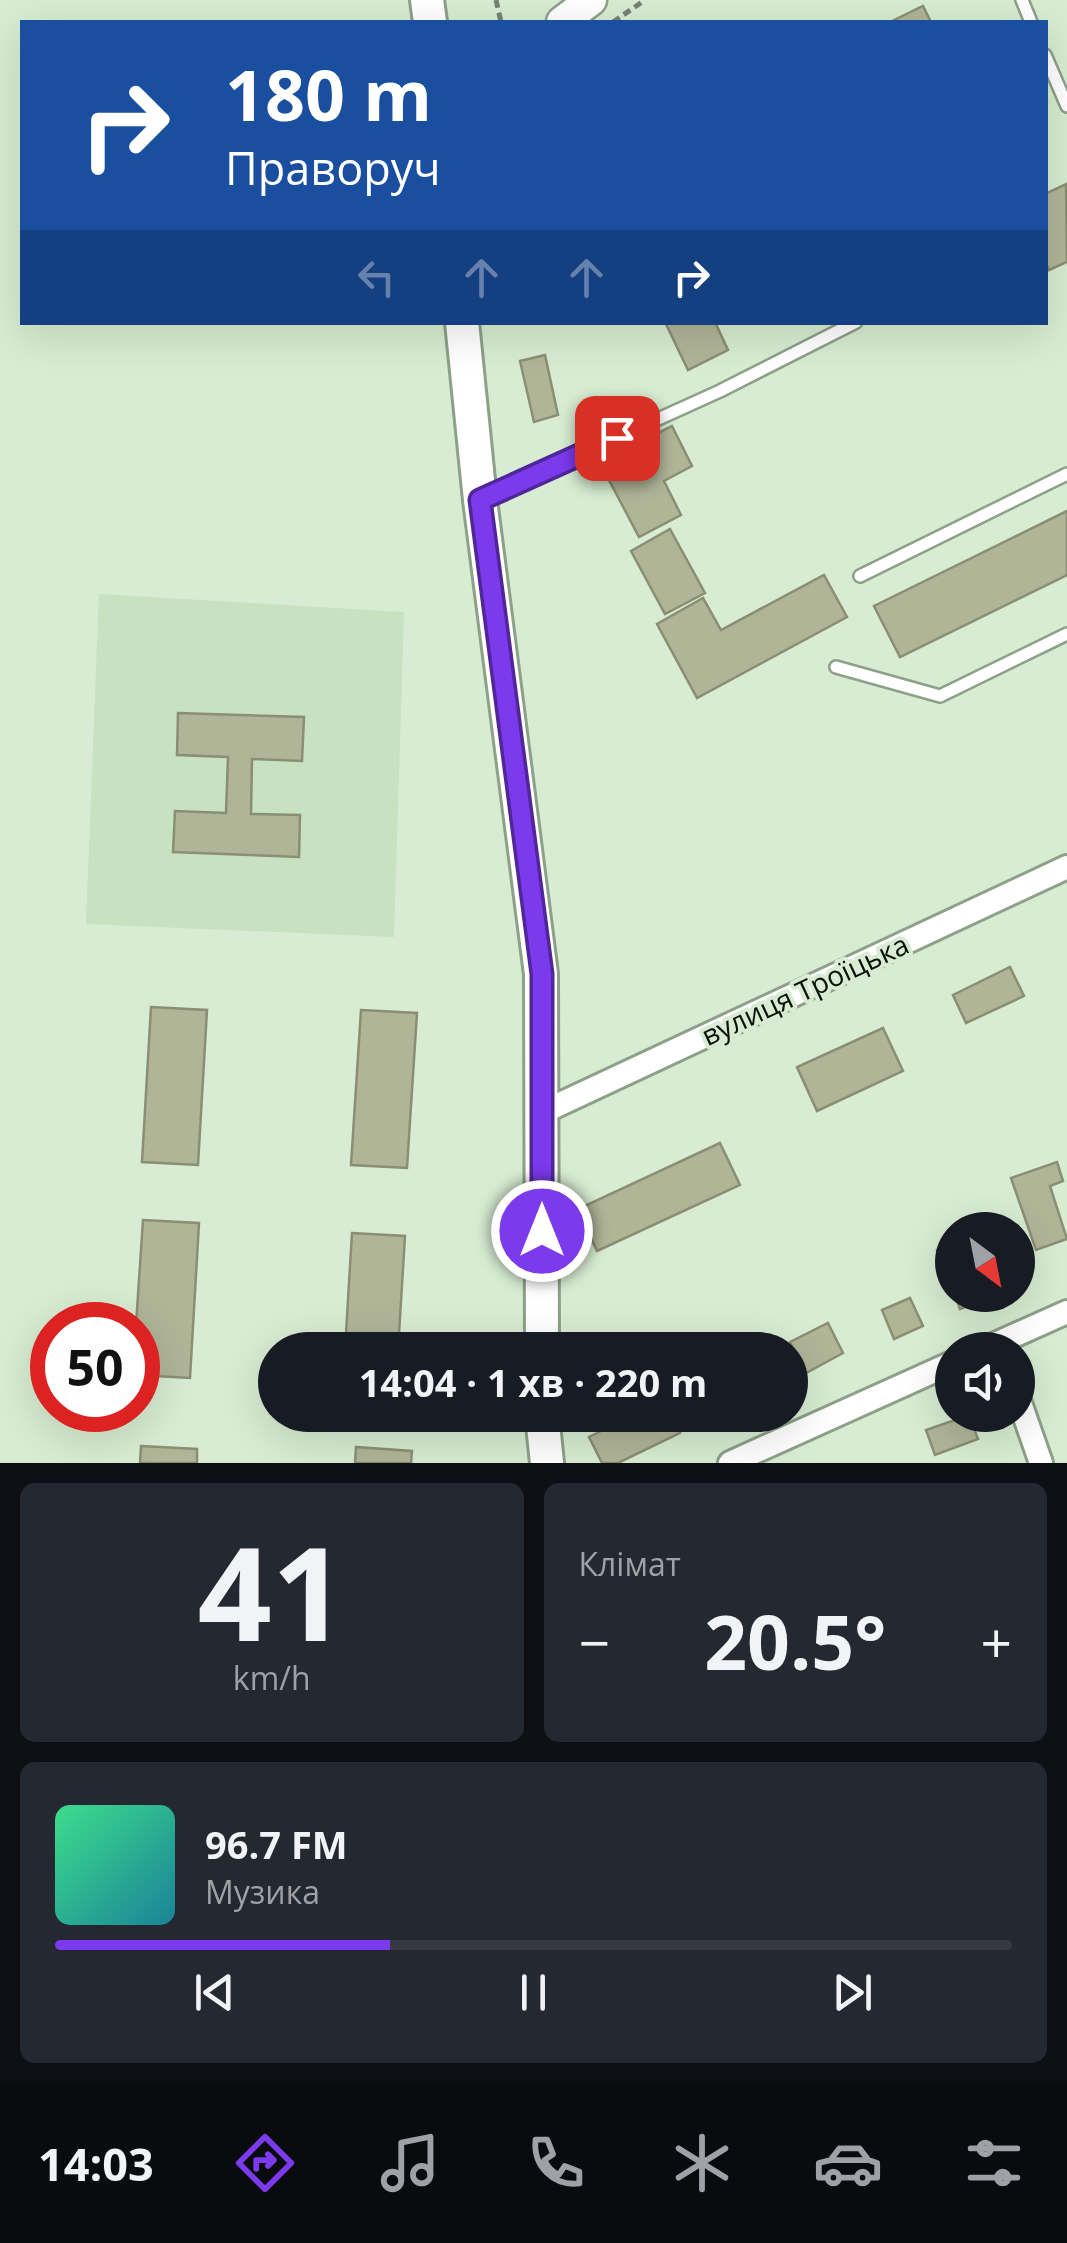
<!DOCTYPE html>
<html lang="uk">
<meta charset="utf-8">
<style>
:root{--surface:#171b24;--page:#242831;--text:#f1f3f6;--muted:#9ea1a6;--line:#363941;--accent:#7c3aed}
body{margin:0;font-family:"Open Sans",sans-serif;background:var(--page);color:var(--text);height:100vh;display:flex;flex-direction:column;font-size:38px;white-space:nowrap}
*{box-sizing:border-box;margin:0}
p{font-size:32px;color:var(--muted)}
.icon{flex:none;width:55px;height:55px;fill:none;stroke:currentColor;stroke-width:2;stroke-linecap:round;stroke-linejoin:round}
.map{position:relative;height:1463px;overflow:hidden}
.side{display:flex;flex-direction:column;gap:20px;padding:20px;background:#0d0f14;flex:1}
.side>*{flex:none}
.top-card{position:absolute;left:20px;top:20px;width:1028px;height:305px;border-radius:0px;box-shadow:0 10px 40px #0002;background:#1a4fa0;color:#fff;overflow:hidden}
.needle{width:65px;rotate:148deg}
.buttons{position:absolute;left:935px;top:1212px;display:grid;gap:20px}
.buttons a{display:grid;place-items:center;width:100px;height:100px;border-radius:50%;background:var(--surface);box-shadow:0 10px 40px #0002;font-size:50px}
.speed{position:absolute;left:30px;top:1302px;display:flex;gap:20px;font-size:50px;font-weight:700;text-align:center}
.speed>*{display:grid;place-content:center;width:130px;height:130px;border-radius:50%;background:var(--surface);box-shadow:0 10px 40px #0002;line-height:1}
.speed .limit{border:15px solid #d22;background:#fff;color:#111}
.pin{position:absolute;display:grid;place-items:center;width:85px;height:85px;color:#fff;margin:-42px;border-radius:20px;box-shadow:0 5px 15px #0006}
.me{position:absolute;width:110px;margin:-55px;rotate:0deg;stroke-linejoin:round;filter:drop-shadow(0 0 8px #0008)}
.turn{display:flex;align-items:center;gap:35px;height:210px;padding:0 40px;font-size:45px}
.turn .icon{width:130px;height:130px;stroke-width:2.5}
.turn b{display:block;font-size:70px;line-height:85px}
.lanes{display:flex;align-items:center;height:95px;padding:0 40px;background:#0003;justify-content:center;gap:50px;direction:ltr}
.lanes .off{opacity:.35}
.big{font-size:75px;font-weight:700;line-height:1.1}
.side .card{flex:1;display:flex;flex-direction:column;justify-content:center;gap:15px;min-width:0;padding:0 35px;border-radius:15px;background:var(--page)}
.side .dial{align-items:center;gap:0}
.dial b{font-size:130px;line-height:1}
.song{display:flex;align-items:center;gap:30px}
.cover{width:120px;height:120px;border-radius:15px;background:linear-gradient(135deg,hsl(150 70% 55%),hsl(190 70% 35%))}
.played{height:10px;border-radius:5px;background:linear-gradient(90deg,var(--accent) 35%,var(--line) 35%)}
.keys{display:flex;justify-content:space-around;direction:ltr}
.heat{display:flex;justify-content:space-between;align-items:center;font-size:55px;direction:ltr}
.side .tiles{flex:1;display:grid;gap:20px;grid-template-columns:1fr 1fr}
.card:last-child{grid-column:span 2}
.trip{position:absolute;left:258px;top:1332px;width:550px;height:100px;border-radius:50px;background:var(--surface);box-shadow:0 10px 40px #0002;font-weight:700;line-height:100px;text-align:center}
.tab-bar{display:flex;height:160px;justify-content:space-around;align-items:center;background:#090b0e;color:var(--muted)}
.tab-bar .icon{width:70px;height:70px}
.tab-bar .selected{color:var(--accent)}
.tab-bar b{font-size:45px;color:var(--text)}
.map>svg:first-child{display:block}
</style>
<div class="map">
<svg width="1067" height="1463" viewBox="0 0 1067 1463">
<rect width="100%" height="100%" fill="#d7ecd2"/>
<polygon fill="#c7e1c1" points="99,594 404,612 394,937 86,924"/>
<g fill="#b0b598" stroke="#8a8f73" stroke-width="2.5">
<polygon points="923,6 931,22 890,22"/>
<polygon points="1066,184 1067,262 1049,270 1045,261 1045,194"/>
<polygon points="665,322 715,322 728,350 688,370"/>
<polygon points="545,355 558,415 534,422 520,361"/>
<polygon points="672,426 692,466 664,481 681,515 639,537 600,463"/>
<polygon points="1067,511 1067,575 900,657 874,606"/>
<polygon points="670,529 705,593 665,614 631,551"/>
<polygon points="824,575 847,617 697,698 657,624 703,598 721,630"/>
<polygon points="178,713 304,717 302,761 252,759 251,814 300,815 299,857 173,852 175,811 226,813 228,757 177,755"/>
<polygon points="1010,967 1024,996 966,1023 953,995"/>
<polygon points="151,1007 207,1010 198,1165 142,1162"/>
<polygon points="361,1010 417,1013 407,1168 351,1165"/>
<polygon points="883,1028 903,1071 817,1111 797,1067"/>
<polygon points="720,1143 740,1185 597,1251 578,1209"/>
<polygon points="1057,1162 1063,1181 1050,1186 1067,1239 1036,1250 1011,1178"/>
<polygon points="143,1220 199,1223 190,1378 138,1375 136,1325"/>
<polygon points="352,1233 405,1236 398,1350 345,1350"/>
<polygon points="952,1244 952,1289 937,1250"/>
<polygon points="955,1295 995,1295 960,1309"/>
<polygon points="910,1298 923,1326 894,1339 882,1310"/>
<polygon points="828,1323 843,1353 806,1373 790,1342"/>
<polygon points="634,1415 671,1415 680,1433 618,1463 602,1463 589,1437"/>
<polygon points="969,1415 978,1439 935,1455 926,1430"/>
<polygon points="141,1446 197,1449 197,1463 140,1463"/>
<polygon points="356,1447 412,1451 411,1463 355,1463"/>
</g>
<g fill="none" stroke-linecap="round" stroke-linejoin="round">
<defs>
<g id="service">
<polyline points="1022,0 1031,22"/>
<polyline points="1045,55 1067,106"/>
<polyline points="484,498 720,391 856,322"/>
<polyline points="860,576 1067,474"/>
<polyline points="836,667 940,696 1067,634"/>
</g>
<g id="minor">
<polyline points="543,1112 1067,867"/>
<polyline points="982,1350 1067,1312"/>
<polyline points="1018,1397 1041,1463"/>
<polyline points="730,1463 952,1363"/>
</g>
<polyline id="tertiary" points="562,22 591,0"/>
<g id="secondary">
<polyline points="427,0 430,22"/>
<polyline points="462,322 480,500 541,974 542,1350"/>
<polyline points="542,1415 547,1463"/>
</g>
</defs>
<use href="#service" stroke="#8da088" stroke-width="16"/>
<use href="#minor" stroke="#8da088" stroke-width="28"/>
<use href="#tertiary" stroke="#8da088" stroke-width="35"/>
<use href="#secondary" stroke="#8da088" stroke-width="38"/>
<g stroke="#758372" stroke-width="5" stroke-dasharray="8 5" stroke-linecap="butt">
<polyline points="496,0 501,22"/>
<polyline points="613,22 645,0"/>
</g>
<use href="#service" stroke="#fff" stroke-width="11"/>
<use href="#minor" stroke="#fff" stroke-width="22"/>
<use href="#tertiary" stroke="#fff" stroke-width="30"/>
<use href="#secondary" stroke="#fff" stroke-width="32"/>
</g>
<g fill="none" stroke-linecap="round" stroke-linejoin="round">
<defs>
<polyline id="route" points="542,1231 542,974 480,500 617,438"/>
</defs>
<use href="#route" stroke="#51269a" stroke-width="25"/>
<use href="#route" stroke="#7c3aed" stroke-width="18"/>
</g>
<g text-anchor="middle" stroke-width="8" stroke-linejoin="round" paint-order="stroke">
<g font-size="28" fill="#0a1109" stroke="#d7ecd2">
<text transform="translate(805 990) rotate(-25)" y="10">вулиця Троїцька</text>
</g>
</g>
</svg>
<div class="buttons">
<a><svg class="needle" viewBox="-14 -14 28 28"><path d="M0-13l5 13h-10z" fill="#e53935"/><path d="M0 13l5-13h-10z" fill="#9ea1a6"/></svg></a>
<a><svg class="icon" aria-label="sound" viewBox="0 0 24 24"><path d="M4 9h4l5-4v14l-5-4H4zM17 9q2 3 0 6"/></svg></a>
</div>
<div class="speed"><div class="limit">50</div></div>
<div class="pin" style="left:617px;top:438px;background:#d93025"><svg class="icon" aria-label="arrive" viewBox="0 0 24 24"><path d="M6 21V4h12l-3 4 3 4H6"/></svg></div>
<svg class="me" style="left:542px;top:1231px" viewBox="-20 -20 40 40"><circle r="17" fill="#7c3aed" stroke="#fff" stroke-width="3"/><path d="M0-11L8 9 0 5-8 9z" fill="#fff"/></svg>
<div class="trip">14:04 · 1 хв · 220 m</div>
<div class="top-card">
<div class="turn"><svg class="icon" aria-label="right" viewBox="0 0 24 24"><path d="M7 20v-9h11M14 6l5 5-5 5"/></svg><div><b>180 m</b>Праворуч</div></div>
<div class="lanes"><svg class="icon off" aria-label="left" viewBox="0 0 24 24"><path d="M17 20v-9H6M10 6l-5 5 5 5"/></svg><svg class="icon off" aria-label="ahead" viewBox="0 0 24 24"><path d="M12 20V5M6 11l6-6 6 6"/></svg><svg class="icon off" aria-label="ahead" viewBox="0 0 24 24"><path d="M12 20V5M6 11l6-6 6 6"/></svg><svg class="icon" aria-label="right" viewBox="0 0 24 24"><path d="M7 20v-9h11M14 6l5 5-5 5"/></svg></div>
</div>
</div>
<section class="side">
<div class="tiles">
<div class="card dial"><b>41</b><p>km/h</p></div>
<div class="card"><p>Клімат</p>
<div class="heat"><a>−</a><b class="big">20.5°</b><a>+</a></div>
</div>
<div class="card">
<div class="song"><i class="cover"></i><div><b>96.7 FM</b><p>Музика</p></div></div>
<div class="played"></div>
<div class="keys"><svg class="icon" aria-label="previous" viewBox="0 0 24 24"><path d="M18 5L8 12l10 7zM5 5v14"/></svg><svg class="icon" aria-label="pause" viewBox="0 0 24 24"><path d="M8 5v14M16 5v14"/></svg><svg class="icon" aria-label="next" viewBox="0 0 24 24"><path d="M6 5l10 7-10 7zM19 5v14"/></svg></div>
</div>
</div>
</section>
<nav class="tab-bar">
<b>14:03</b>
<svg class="icon selected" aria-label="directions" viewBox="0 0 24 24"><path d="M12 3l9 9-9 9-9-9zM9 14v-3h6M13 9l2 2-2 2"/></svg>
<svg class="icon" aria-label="music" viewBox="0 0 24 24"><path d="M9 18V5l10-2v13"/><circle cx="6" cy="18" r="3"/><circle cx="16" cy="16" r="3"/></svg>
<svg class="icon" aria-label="phone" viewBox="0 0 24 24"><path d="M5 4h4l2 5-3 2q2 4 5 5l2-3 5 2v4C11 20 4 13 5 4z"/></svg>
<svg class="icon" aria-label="climate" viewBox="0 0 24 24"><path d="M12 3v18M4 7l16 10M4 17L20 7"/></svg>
<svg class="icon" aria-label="car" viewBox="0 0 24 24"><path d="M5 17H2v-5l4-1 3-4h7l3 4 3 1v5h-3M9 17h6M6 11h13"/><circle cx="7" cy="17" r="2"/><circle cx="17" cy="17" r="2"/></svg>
<svg class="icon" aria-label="filters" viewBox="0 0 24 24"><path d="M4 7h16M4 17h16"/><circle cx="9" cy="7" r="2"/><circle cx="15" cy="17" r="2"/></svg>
</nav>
